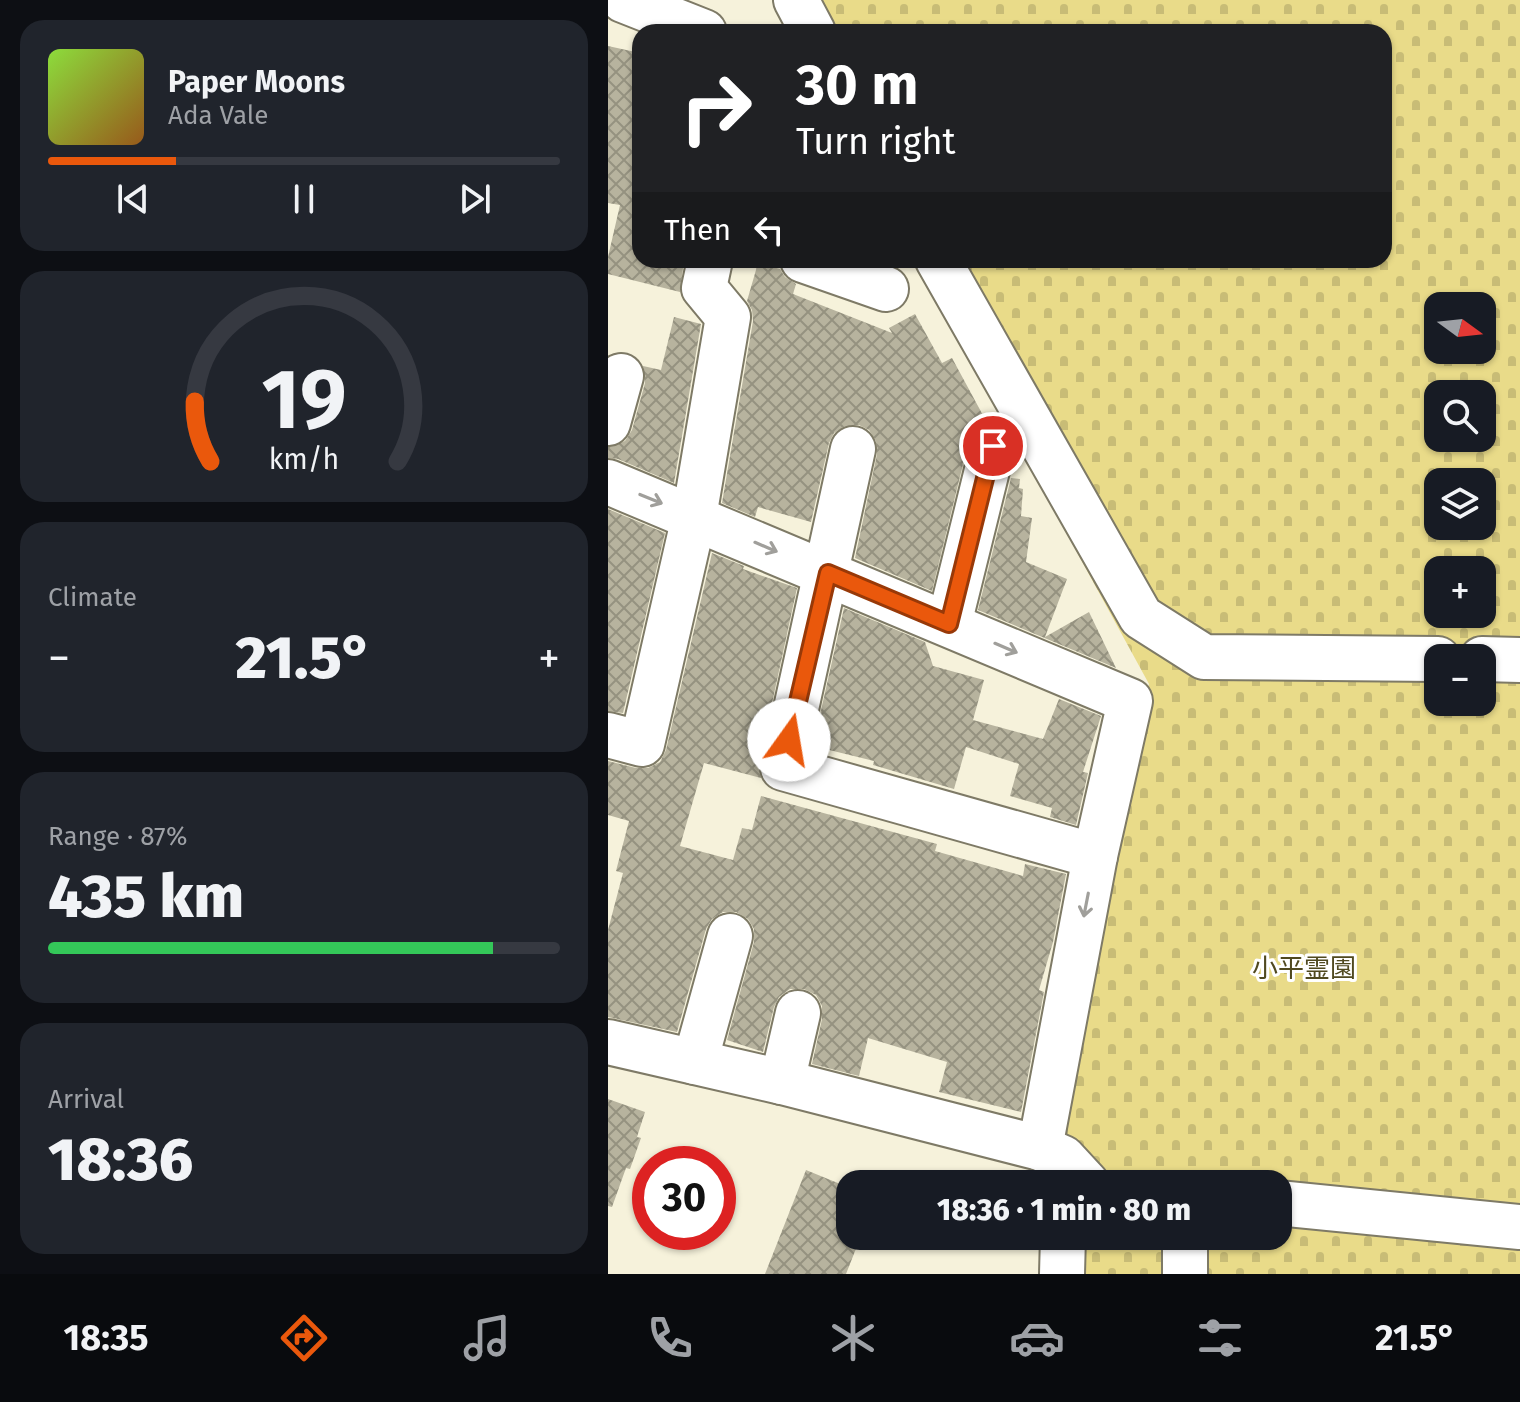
<!DOCTYPE html>
<meta charset="utf-8">
<style>
:root{--surface:#171b24;--page:#20242c;--text:#f1f3f6;--muted:#9ea1a6;--line:#363941;--accent:#ea580c}
body{margin:0;font-family:"Fira Sans","Noto Sans JP",sans-serif;background:var(--page);color:var(--text);height:100vh;display:flex;flex-direction:column;font-size:30px;white-space:nowrap}
*{box-sizing:border-box;margin:0}
p{font-size:26px;color:var(--muted)}
.icon{flex:none;width:44px;height:44px;fill:none;stroke:currentColor;stroke-width:2;stroke-linecap:round;stroke-linejoin:round}
.map{position:relative;flex:1;overflow:hidden}
.sheet{display:flex;flex-direction:column;gap:20px;padding:20px;background:#0d0f14;width:608px}
.sheet>*{flex:none}
.top-card{position:absolute;left:24px;top:24px;width:760px;height:244px;border-radius:24px;box-shadow:0 2px 6px #0004;background:#202124;color:#fff;overflow:hidden}
.needle{width:52px;rotate:105deg}
.controls{position:absolute;left:816px;top:292px;display:grid;gap:16px}
.controls a{display:grid;place-items:center;width:72px;height:72px;border-radius:16px;background:var(--surface);box-shadow:0 2px 6px #0004;font-size:40px}
.speed{position:absolute;left:24px;top:1146px;display:flex;gap:16px;font-size:40px;font-weight:700;text-align:center}
.speed>*{display:grid;place-content:center;width:104px;height:104px;border-radius:50%;background:var(--surface);box-shadow:0 2px 6px #0004;line-height:1}
.speed .limit{border:12px solid #d22;background:#fff;color:#111}
.pin{position:absolute;display:grid;place-items:center;width:68px;height:68px;color:#fff;margin:-34px;border:4px solid #fff;border-radius:50%;box-shadow:0 2px 8px #0007}
.me{position:absolute;width:88px;margin:-44px;rotate:13deg;stroke-linejoin:round;filter:drop-shadow(0 0 6px #0008)}
.turn{display:flex;align-items:center;gap:28px;height:168px;padding:0 32px;font-size:36px}
.turn .icon{width:104px;height:104px;stroke-width:2.5}
.turn b{display:block;font-size:56px;line-height:68px}
.then{display:flex;align-items:center;height:76px;padding:0 32px;background:#0003;gap:16px;font-size:30px}
.big{font-size:60px;font-weight:800;line-height:1.1}
.sheet .card{flex:1;display:flex;flex-direction:column;justify-content:center;gap:12px;min-width:0;padding:0 28px;border-radius:24px;background:var(--page)}
.sheet .dial{align-items:center;gap:0}
.dial svg{height:208px;overflow:visible;fill:none;stroke:var(--line);stroke-width:7;stroke-linecap:round;text-anchor:middle}
.dial text{fill:var(--text);stroke:none}
.song{display:flex;align-items:center;gap:24px}
.cover{width:96px;height:96px;border-radius:12px;background:linear-gradient(135deg,hsl(90 70% 55%),hsl(30 70% 35%))}
.played{height:8px;border-radius:4px;background:linear-gradient(90deg,var(--accent) 25%,var(--line) 25%)}
.keys{display:flex;justify-content:space-around;direction:ltr}
.heat{display:flex;justify-content:space-between;align-items:center;font-size:44px;direction:ltr}
.charge{height:12px;border-radius:6px;background:linear-gradient(90deg,#34c759 87%,var(--line) 0)}
.trip{position:absolute;left:228px;top:1170px;width:456px;height:80px;border-radius:24px;background:var(--surface);box-shadow:0 2px 6px #0004;font-weight:800;line-height:80px;text-align:center}
.tabs{display:flex;height:128px;justify-content:space-around;align-items:center;background:#090b0e;color:var(--muted)}
.tabs .icon{width:56px;height:56px}
.tabs .on{color:var(--accent)}
.tabs b{font-size:36px;color:var(--text)}
main{display:flex;flex:1;min-height:0}
.map>svg:first-child{display:block}
</style>
<main>
<section class="sheet">
<div class="card">
<div class="song"><i class="cover"></i><div><b>Paper Moons</b><p>Ada Vale</p></div></div>
<div class="played"></div>
<div class="keys"><svg class="icon" aria-label="previous" viewBox="0 0 24 24"><path d="M18 5L8 12l10 7zM5 5v14"/></svg><svg class="icon" aria-label="pause" viewBox="0 0 24 24"><path d="M8 5v14M16 5v14"/></svg><svg class="icon" aria-label="next" viewBox="0 0 24 24"><path d="M6 5l10 7-10 7zM19 5v14"/></svg></div>
</div>
<div class="card dial"><svg viewBox="0 0 100 80">
<path d="M14 69A42 42 0 1 1 86 69"/>
<path d="M14 69A42 42 0 0 1 8 46" stroke="#ea580c"/>
<text x="50" y="56" font-size="32" font-weight="700">19</text>
<text x="50" y="72" font-size="11">km/h</text>
</svg></div>
<div class="card"><p>Climate</p>
<div class="heat"><a>−</a><b class="big">21.5°</b><a>+</a></div>
</div>
<div class="card"><p>Range · 87%</p><b class="big">435 km</b><div class="charge"></div></div>
<div class="card"><p>Arrival</p><b class="big">18:36</b></div>
</section>
<div class="map">
<svg width="912" height="1274" viewBox="0 0 912 1274">
<defs>
<pattern id="cemetery-stones" width="16" height="16" patternUnits="userSpaceOnUse" patternTransform="scale(2)"><rect width="16" height="16" fill="#e9db89"/><path d="M2 7V4a2 2 0 0 1 4 0v3zM10 15v-3a2 2 0 0 1 4 0v3z" fill="#c8bc76"/></pattern>
<pattern id="building-cross-hatch" width="8" height="8" patternUnits="userSpaceOnUse" patternTransform="scale(2)"><rect width="8" height="8" fill="#b7b39e"/><path d="M0 0l8 8M0 8l8-8" fill="none" stroke="#959280"/></pattern>
</defs>
<rect width="100%" height="100%" fill="#f6f2db"/>
<path fill="url(#cemetery-stones)" fill-rule="evenodd" d="M167,0h745v1274h-445v-38h203v-52h-203l-32,-51 106,-449 -232,-424h467v-228h-592zM830,306h44v44h-44zM830,394h44v44h-44zM830,482h44v44h-44zM830,570h44v44h-44zM830,658h44v44h-44z"/>
<g fill="url(#building-cross-hatch)">
<polygon points="0,46 32,53 32,85 25,120 32,121 32,260 76,260 72,292 0,274 0,257 12,205 0,203"/>
<polygon points="150,263 172,269 177,277 188,284 185,294 284,333 281,328 307,314 334,363 344,358 377,419 367,429 361,440 324,591 247,558 269,454 268,441 261,430 251,425 237,426 226,433 221,443 203,522 150,507 147,517 114,503 145,321 144,310 139,301"/>
<polygon points="66,317 93,324 66,483 10,459 0,458 0,447 17,441 24,430 37,383 35,366 53,370"/>
<polygon points="403,478 412,479 411,488 415,489 413,516 424,518 418,562 459,579 437,637 481,612 508,668 370,610"/>
<polygon points="0,509 57,533 15,713 0,711"/>
<polygon points="104,553 136,566 135,569 189,588 151,763 153,778 96,763 72,846 125,860 134,828 144,830 153,796 329,844 327,851 415,876 417,864 458,874 445,942 431,990 436,992 413,1112 331,1092 339,1062 260,1038 251,1076 204,1064 214,1019 214,1006 208,995 196,989 182,989 171,997 166,1007 155,1052 119,1040 146,942 146,929 140,919 128,912 115,912 104,919 98,929 69,1032 0,1017 0,930 15,873 8,871 21,821 0,815 0,761 28,768 40,768 52,762 58,750"/>
<polygon points="236,608 317,642 325,666 376,680 365,720 435,739 451,699 493,716 475,772 480,773 468,825 442,817 444,808 402,796 411,764 358,747 346,789 265,765 266,761 205,746"/>
<polygon points="0,1099 37,1112 29,1137 33,1138 22,1169 18,1168 4,1207 0,1206"/>
<polygon points="198,1170 242,1188 242,1236 253,1236 238,1274 157,1274"/>
</g>
<g fill="none" stroke-linecap="round" stroke-linejoin="round">
<defs>
<g id="minor">
<polyline points="15,0 96,32"/>
<polyline points="188,0 205,32"/>
<polyline points="195,260 278,289"/>
<polyline points="330,260 533,617 596,657 830,659"/>
<polyline points="0,423 13,376"/>
<polyline points="245,449 175,768 487,856"/>
<polyline points="0,482 522,701 487,856 432,1148"/>
<polyline points="341,624 385,446"/>
<polyline points="874,659 912,660"/>
<polyline points="0,735 34,744 86,517 120,317 96,288 102,260"/>
<polyline points="0,1042 174,1082 432,1148 455,1158 479,1184"/>
<polyline points="87,1062 122,936"/>
<polyline points="174,1082 190,1013"/>
<polyline points="670,1203 912,1227"/>
<polyline points="454,1274 455,1236"/>
<polyline points="577,1274 577,1236"/>
</g>
</defs>
<use href="#minor" stroke="#7e7a66" stroke-width="48"/>
<use href="#minor" stroke="#fff" stroke-width="44"/>
</g>
<defs><path id="oneway-shaft" d="M-6 0H5M1.5-3L5.5 0L1.5 3" fill="none" stroke-width="1.6" stroke-linecap="round" stroke-linejoin="round" transform="scale(2)"/></defs>
<g stroke="#a09f9b">
<use href="#oneway-shaft" transform="translate(43 499) rotate(22)"/>
<use href="#oneway-shaft" transform="translate(158 547) rotate(23)"/>
<use href="#oneway-shaft" transform="translate(398 648) rotate(23)"/>
<use href="#oneway-shaft" transform="translate(478 905) rotate(101)"/>
</g>
<g fill="none" stroke-linecap="round" stroke-linejoin="round">
<defs>
<polyline id="route" points="181,740 220,573 341,624 385,446"/>
</defs>
<use href="#route" stroke="#983908" stroke-width="20"/>
<use href="#route" stroke="#ea580c" stroke-width="14"/>
</g>
<g text-anchor="middle" stroke-width="6" stroke-linejoin="round" paint-order="stroke">
<g font-size="26" fill="#50491f" stroke="#fff">
<text x="696" y="977">小平霊園</text>
</g>
</g>
</svg>
<div class="controls">
<a><svg class="needle" viewBox="-14 -14 28 28"><path d="M0-13l5 13h-10z" fill="#e53935"/><path d="M0 13l5-13h-10z" fill="#9ea1a6"/></svg></a>
<a><svg class="icon" aria-label="search" viewBox="0 0 24 24"><circle cx="10" cy="10" r="6"/><path d="M15 15l6 6"/></svg></a>
<a><svg class="icon" aria-label="layers" viewBox="0 0 24 24"><path d="M12 4l9 5-9 5-9-5zM3 14l9 5 9-5"/></svg></a>
<a>+</a>
<a>−</a>
</div>
<div class="speed"><div class="limit">30</div></div>
<div class="pin" style="left:385px;top:446px;background:#d93025"><svg class="icon" aria-label="arrive" viewBox="0 0 24 24"><path d="M6 21V4h12l-3 4 3 4H6"/></svg></div>
<svg class="me" style="left:181px;top:740px" viewBox="-20 -20 40 40"><circle r="19" fill="#fff"/><path d="M0-13L10 11 0 6-10 11z" fill="#ea580c"/></svg>
<div class="trip">18:36 · 1 min · 80 m</div>
<div class="top-card">
<div class="turn"><svg class="icon" aria-label="right" viewBox="0 0 24 24"><path d="M7 20v-9h11M14 6l5 5-5 5"/></svg><div><b>30 m</b>Turn right</div></div>
<div class="then">Then<svg class="icon" aria-label="left" viewBox="0 0 24 24"><path d="M17 20v-9H6M10 6l-5 5 5 5"/></svg></div>
</div>
</div>
</main>
<nav class="tabs">
<b>18:35</b>
<svg class="icon on" aria-label="directions" viewBox="0 0 24 24"><path d="M12 3l9 9-9 9-9-9zM9 14v-3h6M13 9l2 2-2 2"/></svg>
<svg class="icon" aria-label="music" viewBox="0 0 24 24"><path d="M9 18V5l10-2v13"/><circle cx="6" cy="18" r="3"/><circle cx="16" cy="16" r="3"/></svg>
<svg class="icon" aria-label="phone" viewBox="0 0 24 24"><path d="M5 4h4l2 5-3 2q2 4 5 5l2-3 5 2v4C11 20 4 13 5 4z"/></svg>
<svg class="icon" aria-label="climate" viewBox="0 0 24 24"><path d="M12 3v18M4 7l16 10M4 17L20 7"/></svg>
<svg class="icon" aria-label="car" viewBox="0 0 24 24"><path d="M5 17H2v-5l4-1 3-4h7l3 4 3 1v5h-3M9 17h6M6 11h13"/><circle cx="7" cy="17" r="2"/><circle cx="17" cy="17" r="2"/></svg>
<svg class="icon" aria-label="filters" viewBox="0 0 24 24"><path d="M4 7h16M4 17h16"/><circle cx="9" cy="7" r="2"/><circle cx="15" cy="17" r="2"/></svg>
<b>21.5°</b>
</nav>
